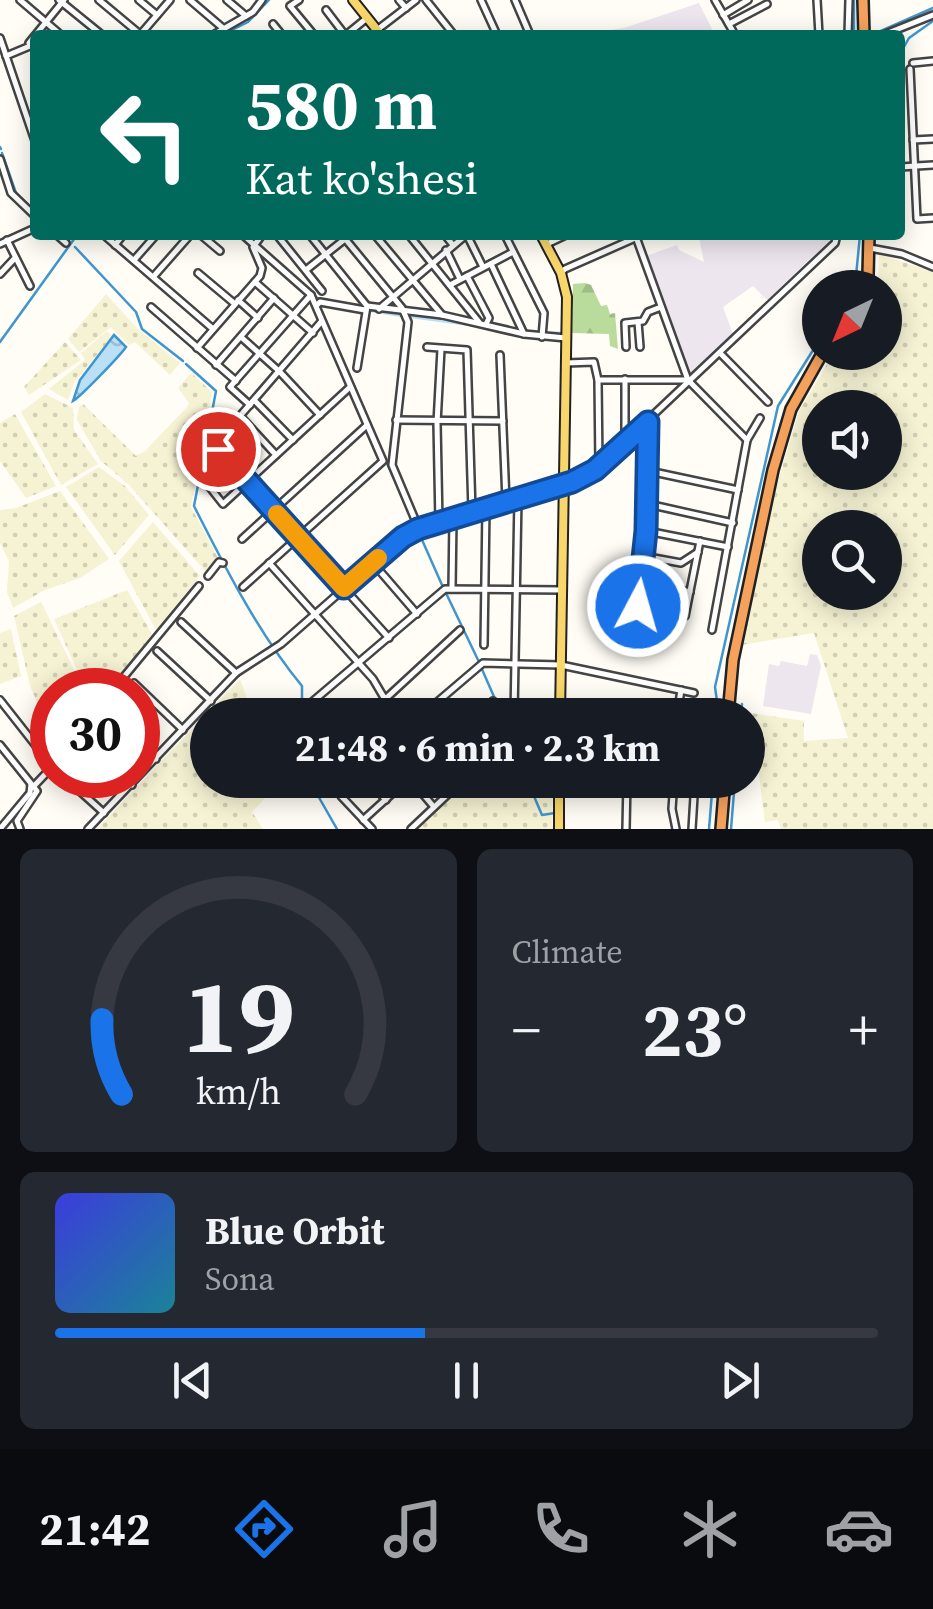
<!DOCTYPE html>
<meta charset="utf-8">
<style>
:root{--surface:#171b24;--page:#242831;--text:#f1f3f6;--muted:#9ea1a6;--line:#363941;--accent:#1a73e8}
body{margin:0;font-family:"Source Serif 4",serif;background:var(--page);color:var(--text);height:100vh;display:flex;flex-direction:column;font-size:38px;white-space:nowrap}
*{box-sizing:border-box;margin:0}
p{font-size:32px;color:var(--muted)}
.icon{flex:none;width:55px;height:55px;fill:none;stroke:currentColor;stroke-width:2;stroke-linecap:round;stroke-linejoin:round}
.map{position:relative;height:829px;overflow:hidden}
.details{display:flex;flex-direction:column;gap:20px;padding:20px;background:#0d0f14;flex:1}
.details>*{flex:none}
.banner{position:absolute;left:30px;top:30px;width:875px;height:210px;border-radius:10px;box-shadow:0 5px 25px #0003;background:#00695c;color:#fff;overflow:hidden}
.needle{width:65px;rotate:223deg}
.buttons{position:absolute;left:802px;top:270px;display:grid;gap:20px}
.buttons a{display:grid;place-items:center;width:100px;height:100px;border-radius:50%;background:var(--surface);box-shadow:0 5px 25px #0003;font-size:50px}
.speed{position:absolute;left:30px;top:668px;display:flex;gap:20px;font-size:50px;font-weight:700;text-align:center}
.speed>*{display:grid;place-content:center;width:130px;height:130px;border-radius:50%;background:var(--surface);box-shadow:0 5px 25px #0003;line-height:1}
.speed .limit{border:15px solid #d22;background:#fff;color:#111}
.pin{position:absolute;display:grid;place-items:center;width:85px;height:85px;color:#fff;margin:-42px;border:5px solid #fff;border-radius:50%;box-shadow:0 2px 10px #0007}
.me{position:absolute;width:110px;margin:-55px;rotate:6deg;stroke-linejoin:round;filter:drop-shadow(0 0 8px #0008)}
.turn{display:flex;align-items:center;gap:35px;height:210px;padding:0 50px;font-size:45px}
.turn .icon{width:130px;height:130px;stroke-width:2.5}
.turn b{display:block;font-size:70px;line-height:85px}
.big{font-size:75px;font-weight:700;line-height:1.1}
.details .card{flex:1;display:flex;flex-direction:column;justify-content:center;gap:15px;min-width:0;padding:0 35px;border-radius:15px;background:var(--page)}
.details .dial{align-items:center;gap:0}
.dial svg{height:260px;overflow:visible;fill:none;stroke:var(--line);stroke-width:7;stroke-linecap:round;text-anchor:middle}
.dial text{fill:var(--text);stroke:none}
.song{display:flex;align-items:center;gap:30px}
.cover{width:120px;height:120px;border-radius:15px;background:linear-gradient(135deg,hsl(240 70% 55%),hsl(190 70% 35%))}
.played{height:10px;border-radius:5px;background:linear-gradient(90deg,var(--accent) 45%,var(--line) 45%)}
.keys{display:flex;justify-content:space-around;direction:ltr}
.heat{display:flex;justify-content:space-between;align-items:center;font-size:55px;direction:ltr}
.details .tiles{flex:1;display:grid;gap:20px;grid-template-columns:1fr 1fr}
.card:last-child{grid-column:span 2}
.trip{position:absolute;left:190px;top:698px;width:575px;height:100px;border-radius:50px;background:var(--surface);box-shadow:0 5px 25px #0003;font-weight:700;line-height:100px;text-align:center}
.menu{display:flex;height:160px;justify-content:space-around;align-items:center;background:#090b0e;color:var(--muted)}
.menu .icon{width:70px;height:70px}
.menu .on{color:var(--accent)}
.menu b{font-size:45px;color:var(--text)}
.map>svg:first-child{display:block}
</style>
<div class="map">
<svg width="933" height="829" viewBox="0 0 933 829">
<defs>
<pattern id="farmland-dots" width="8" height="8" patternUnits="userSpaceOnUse" patternTransform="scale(2.5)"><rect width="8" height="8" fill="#f6f3d4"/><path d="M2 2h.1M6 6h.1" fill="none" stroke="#d2cfb5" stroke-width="1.8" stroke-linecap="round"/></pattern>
<pattern id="forest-firs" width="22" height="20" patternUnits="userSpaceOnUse" patternTransform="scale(2.5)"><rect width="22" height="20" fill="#b9dc9c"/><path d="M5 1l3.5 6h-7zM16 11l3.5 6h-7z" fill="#9ebc85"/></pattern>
<pattern id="water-ripples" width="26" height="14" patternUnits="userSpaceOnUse" patternTransform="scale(2.5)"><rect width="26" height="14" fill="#b9e0f7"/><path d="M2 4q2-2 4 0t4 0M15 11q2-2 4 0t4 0" fill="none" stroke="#9ebfd3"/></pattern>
</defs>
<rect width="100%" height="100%" fill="#fffdf5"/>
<g fill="#eee6ef">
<polygon points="699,3 715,35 585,35 627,27"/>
<polygon points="706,235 826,235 829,241 767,300 753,286 723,307 733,334 688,377 646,256 677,245 679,250 704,262 699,238"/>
<polygon points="810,654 817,655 821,666 811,714 763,706 769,664 779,666 781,661 807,666"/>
</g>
<g fill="url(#farmland-dots)" fill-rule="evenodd">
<path d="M879,254l54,18v557h-152l-3,-9 -13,2 -14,-109 53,8v20l44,-3 -34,-105 -73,12 35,-157 23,-77 35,-58 51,-1v-64l-12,-1 5,-7zM820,408h65v64h-65zM820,528h65v64h-65z"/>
<polygon points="106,294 137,328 180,363 170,375 135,342 129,345 111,327 79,352 68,339"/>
<polygon points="107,331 112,336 74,383 68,400 49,389 85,360 81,353"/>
<polygon points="65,342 81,360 29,395 24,387"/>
<polygon points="191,373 212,392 191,507 219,560 207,573 129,485 101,461 77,420 79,407 83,404 136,456 145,451 187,407 189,403 178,388"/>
<polygon points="45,394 73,408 74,430 98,464 61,485 21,412"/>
<polygon points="15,414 56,486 26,498 0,461 0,423"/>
<polygon points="99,467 126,487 149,515 115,555 66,487"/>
<polygon points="60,491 109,559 80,578 45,590 13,608 7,592 9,561 0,543 0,510 16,508"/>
<polygon points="153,522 200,576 156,630 119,561"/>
<polygon points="127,590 152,634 109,690 86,690 54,619"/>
<polygon points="41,602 84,690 52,690 52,736 30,686 14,616"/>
<polygon points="11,629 21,676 0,684 0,633"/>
<polygon points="240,679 253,715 208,715 208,780 260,780 268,795 252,812 263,829 97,829"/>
<polygon points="467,780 553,780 552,829 414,829"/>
</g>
<polygon fill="url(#forest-firs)" points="585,283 591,285 601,306 607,305 610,314 615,313 618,349 610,346 609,334 572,333 573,284"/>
<path fill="url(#water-ripples)" stroke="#3f96cf" stroke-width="2.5" d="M114,335l12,12c-7,10 -47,51 -53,54l7,-21z"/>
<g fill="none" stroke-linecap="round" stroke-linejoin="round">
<g stroke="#3f96cf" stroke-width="2.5">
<polyline points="874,34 933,8"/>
<polyline points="222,35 248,22 269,0"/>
<polyline points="854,35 854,0"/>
<polyline points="900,54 909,38 933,21"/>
<polyline points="0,147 1,149"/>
<polyline points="2,153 16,193 35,212"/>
<polyline points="61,235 67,240"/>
<polyline points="258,244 318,299"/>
<polyline points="75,247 136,312 142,329 183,361"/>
<polyline points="850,288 856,276 860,235"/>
<polyline points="0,342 77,235"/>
<path d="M186,364l30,27 -22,115c31,61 64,127 108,180v29"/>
<polyline points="382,453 400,491"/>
<polyline points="419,533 442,585"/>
<polyline points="445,591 479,662"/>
<polyline points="481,667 502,715"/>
<polyline points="719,715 715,687 778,406 820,339"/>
<polyline points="741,715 742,704"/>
<polyline points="309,780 337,829"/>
<polyline points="527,780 542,815 555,813 554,829"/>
<polyline points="709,829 713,780"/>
<polyline points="731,829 735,780"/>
</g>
<g stroke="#b9e0f7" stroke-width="5">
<polyline points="248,235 254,240"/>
<polyline points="367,309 404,315"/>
<polyline points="406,315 473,324"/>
<polyline points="546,334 561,334"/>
</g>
<defs>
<g id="minor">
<polyline points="20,0 61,35"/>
<polyline points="59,0 102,35"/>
<polyline points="99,0 141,35"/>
<polyline points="139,0 157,15"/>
<polyline points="190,0 224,29"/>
<polyline points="227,0 246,16"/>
<polyline points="299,0 290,6 314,35"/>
<polyline points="399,0 406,8"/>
<polyline points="426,0 454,35"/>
<polyline points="481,0 497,35"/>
<polyline points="515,0 530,35"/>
<polyline points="715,0 735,35"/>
<polyline points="817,0 819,35"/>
<polyline points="326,10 345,35"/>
<polyline points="723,15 748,0"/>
<polyline points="273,24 282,35"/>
<polyline points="729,24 767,4"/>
<polyline points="377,30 416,0"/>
<polyline points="140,35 170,0"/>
<polyline points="213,35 253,12 262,0"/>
<polyline points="346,35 367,18"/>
<polyline points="848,35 849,0"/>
<polyline points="883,35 933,15"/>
<polyline points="0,38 35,141"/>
<polyline points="6,56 30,46 29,43 64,0"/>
<polyline points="913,63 933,61"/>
<polyline points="910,69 917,219 933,218"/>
<polyline points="913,140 933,139"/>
<polyline points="0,159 11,193 35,216"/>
<polyline points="900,167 933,165"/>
<polyline points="57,235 66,243"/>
<polyline points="104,235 213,329"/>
<polyline points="201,235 220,251"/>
<polyline points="277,235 322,291"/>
<polyline points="310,235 367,306 357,368"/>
<polyline points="342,235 402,308 408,322 392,465 419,529"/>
<polyline points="375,235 442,315"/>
<polyline points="409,235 479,322"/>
<polyline points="445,235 453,245"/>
<polyline points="467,235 483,267"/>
<polyline points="505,235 544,313 542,337"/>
<polyline points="636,237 688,380 747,440"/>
<polyline points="7,240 30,286"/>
<polyline points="0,244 35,228"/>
<polyline points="547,244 566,235"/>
<polyline points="115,245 123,235"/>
<polyline points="870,248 902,254 933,267"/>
<polyline points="446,250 460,279"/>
<polyline points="134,260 156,235"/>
<polyline points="491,264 524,334"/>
<polyline points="306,270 350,235"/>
<polyline points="198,273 235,304"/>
<polyline points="561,273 565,269 642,235"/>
<polyline points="0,274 15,258"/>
<polyline points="154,276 190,235"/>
<polyline points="467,276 489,318 486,324"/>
<polyline points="255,282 313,333"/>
<polyline points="450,285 513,252"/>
<polyline points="238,300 258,318"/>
<polyline points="317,305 320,302 365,310"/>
<polyline points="367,306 442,315 524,334 566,338"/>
<polyline points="151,307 236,381"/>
<polyline points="379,309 466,235"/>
<polyline points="638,322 640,347"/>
<polyline points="241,337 280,372 320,415"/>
<polyline points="427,347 467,350 472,511"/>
<polyline points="626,347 625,323 643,321 648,312 661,307"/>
<polyline points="197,348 260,276 262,268 253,247 262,235"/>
<polyline points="720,353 768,402"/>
<polyline points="500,355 506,501"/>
<polyline points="566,363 594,362 598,380 599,467"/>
<polyline points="216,365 274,298"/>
<polyline points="598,380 688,380"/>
<polyline points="255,401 293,440"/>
<polyline points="250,405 230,387 311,295"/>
<polyline points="396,420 503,421"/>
<polyline points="647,423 646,531 638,605 685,616 700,541"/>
<polyline points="625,444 625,379"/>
<polyline points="218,449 389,638"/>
<polyline points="276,455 240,416 321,322"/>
<polyline points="649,471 738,490"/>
<polyline points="208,485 223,504 349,388"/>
<polyline points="648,504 733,523"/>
<polyline points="439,523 437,423 441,349"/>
<polyline points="647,531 728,547"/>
<polyline points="242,539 367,425"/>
<polyline points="643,556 681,563 698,552"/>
<polyline points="269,563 373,679 383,696 400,715"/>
<polyline points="373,563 417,614"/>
<polyline points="208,576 219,562 223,563"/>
<polyline points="641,580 690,592"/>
<polyline points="243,587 383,461 311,295 243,235"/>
<polyline points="452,588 453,518"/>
<polyline points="181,622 236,673"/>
<polyline points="712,630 747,440 760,418"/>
<polyline points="484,645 486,508"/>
<polyline points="157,651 211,701"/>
<polyline points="134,683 183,730"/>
<polyline points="113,690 199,586"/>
<polyline points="0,700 52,766"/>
<polyline points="305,708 445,589 562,590"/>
<polyline points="368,715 460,630"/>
<polyline points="422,715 483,663 561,665 694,693"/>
<polyline points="478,715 493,701"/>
<polyline points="514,715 518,498"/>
<polyline points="677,715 681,690"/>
<polyline points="138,742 156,759"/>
<polyline points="0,745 37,791 17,821 20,829"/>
<polyline points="62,775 104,813"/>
<polyline points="120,775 132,785"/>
<polyline points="368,780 386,800"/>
<polyline points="411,780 434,807"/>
<polyline points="674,780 672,809 676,829"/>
<polyline points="34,786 52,767"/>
<polyline points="341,796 372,829"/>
<polyline points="363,820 407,780"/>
<polyline points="0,829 30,793 31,784"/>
<polyline points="88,829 236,673 281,644 403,537 419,529 572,482 595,470 835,243 837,235"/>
<polyline points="411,829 463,780"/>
<polyline points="626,829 627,780"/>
<polyline points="692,829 695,780"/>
</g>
<g id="major">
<polyline points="353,0 381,35"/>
<polyline points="541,235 561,273 567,297 560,715"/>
<polyline points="559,829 559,780"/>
</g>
<g id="highway">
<polyline points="863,0 864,35"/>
<polyline points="862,288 868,275 869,235"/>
<polyline points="728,715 733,660 773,470 791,409 823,352"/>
<polyline points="721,829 725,780"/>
</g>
</defs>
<use href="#minor" stroke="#444" stroke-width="10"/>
<use href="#major" stroke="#222" stroke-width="12"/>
<use href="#highway" stroke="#222" stroke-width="14"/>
<use href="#minor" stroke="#fff" stroke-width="5"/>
<use href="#major" stroke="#f9d66b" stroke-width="8"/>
<use href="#highway" stroke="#f5a25d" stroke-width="9"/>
</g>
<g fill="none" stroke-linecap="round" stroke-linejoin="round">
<defs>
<polyline id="route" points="218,449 344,588 403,537 418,529 572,482 595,470 648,422 646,531 638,606"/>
</defs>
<use href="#route" stroke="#114b97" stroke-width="25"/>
<use href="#route" stroke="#1a73e8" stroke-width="18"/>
<polyline stroke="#f59e0b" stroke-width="18" points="277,514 344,588 378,558"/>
</g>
</svg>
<div class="buttons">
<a><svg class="needle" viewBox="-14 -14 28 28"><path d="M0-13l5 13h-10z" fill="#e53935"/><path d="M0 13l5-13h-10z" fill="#9ea1a6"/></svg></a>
<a><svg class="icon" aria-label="sound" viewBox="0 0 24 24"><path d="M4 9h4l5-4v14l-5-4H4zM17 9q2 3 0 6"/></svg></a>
<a><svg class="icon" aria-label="search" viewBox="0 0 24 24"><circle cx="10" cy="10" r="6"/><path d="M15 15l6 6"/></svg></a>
</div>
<div class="speed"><div class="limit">30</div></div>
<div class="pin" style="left:218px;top:449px;background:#d93025"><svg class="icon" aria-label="arrive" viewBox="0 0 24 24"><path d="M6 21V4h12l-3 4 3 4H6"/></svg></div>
<svg class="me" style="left:638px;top:606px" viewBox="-20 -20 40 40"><circle r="17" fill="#1a73e8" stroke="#fff" stroke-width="3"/><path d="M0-11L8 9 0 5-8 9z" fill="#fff"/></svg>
<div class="trip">21:48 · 6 min · 2.3 km</div>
<div class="banner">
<div class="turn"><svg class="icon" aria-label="left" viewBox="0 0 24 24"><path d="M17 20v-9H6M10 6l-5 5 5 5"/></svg><div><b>580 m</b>Kat ko'shesi</div></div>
</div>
</div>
<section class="details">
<div class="tiles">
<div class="card dial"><svg viewBox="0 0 100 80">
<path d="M14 69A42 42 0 1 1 86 69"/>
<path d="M14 69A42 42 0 0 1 8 46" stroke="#1a73e8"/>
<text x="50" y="56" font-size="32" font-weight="700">19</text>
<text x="50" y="72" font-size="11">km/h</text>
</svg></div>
<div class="card"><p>Climate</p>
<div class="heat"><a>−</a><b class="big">23°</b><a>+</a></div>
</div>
<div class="card">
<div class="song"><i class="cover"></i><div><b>Blue Orbit</b><p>Sona</p></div></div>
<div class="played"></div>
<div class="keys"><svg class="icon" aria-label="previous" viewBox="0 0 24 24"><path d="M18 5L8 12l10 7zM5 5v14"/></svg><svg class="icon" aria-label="pause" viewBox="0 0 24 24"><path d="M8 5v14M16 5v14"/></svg><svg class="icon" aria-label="next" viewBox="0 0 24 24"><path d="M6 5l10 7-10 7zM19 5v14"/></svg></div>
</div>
</div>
</section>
<nav class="menu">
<b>21:42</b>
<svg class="icon on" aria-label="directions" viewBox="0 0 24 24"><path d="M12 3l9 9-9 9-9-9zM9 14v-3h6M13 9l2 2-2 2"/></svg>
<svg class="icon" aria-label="music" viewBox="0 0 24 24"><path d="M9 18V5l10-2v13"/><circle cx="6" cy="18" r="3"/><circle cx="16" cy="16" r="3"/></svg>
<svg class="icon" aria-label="phone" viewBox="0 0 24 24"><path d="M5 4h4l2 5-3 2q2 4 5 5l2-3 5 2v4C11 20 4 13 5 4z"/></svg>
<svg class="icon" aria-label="climate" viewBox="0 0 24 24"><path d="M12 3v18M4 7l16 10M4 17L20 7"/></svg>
<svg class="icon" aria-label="car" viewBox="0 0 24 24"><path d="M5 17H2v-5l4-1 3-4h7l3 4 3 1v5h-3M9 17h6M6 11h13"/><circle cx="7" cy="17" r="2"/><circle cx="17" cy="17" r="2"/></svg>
</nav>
